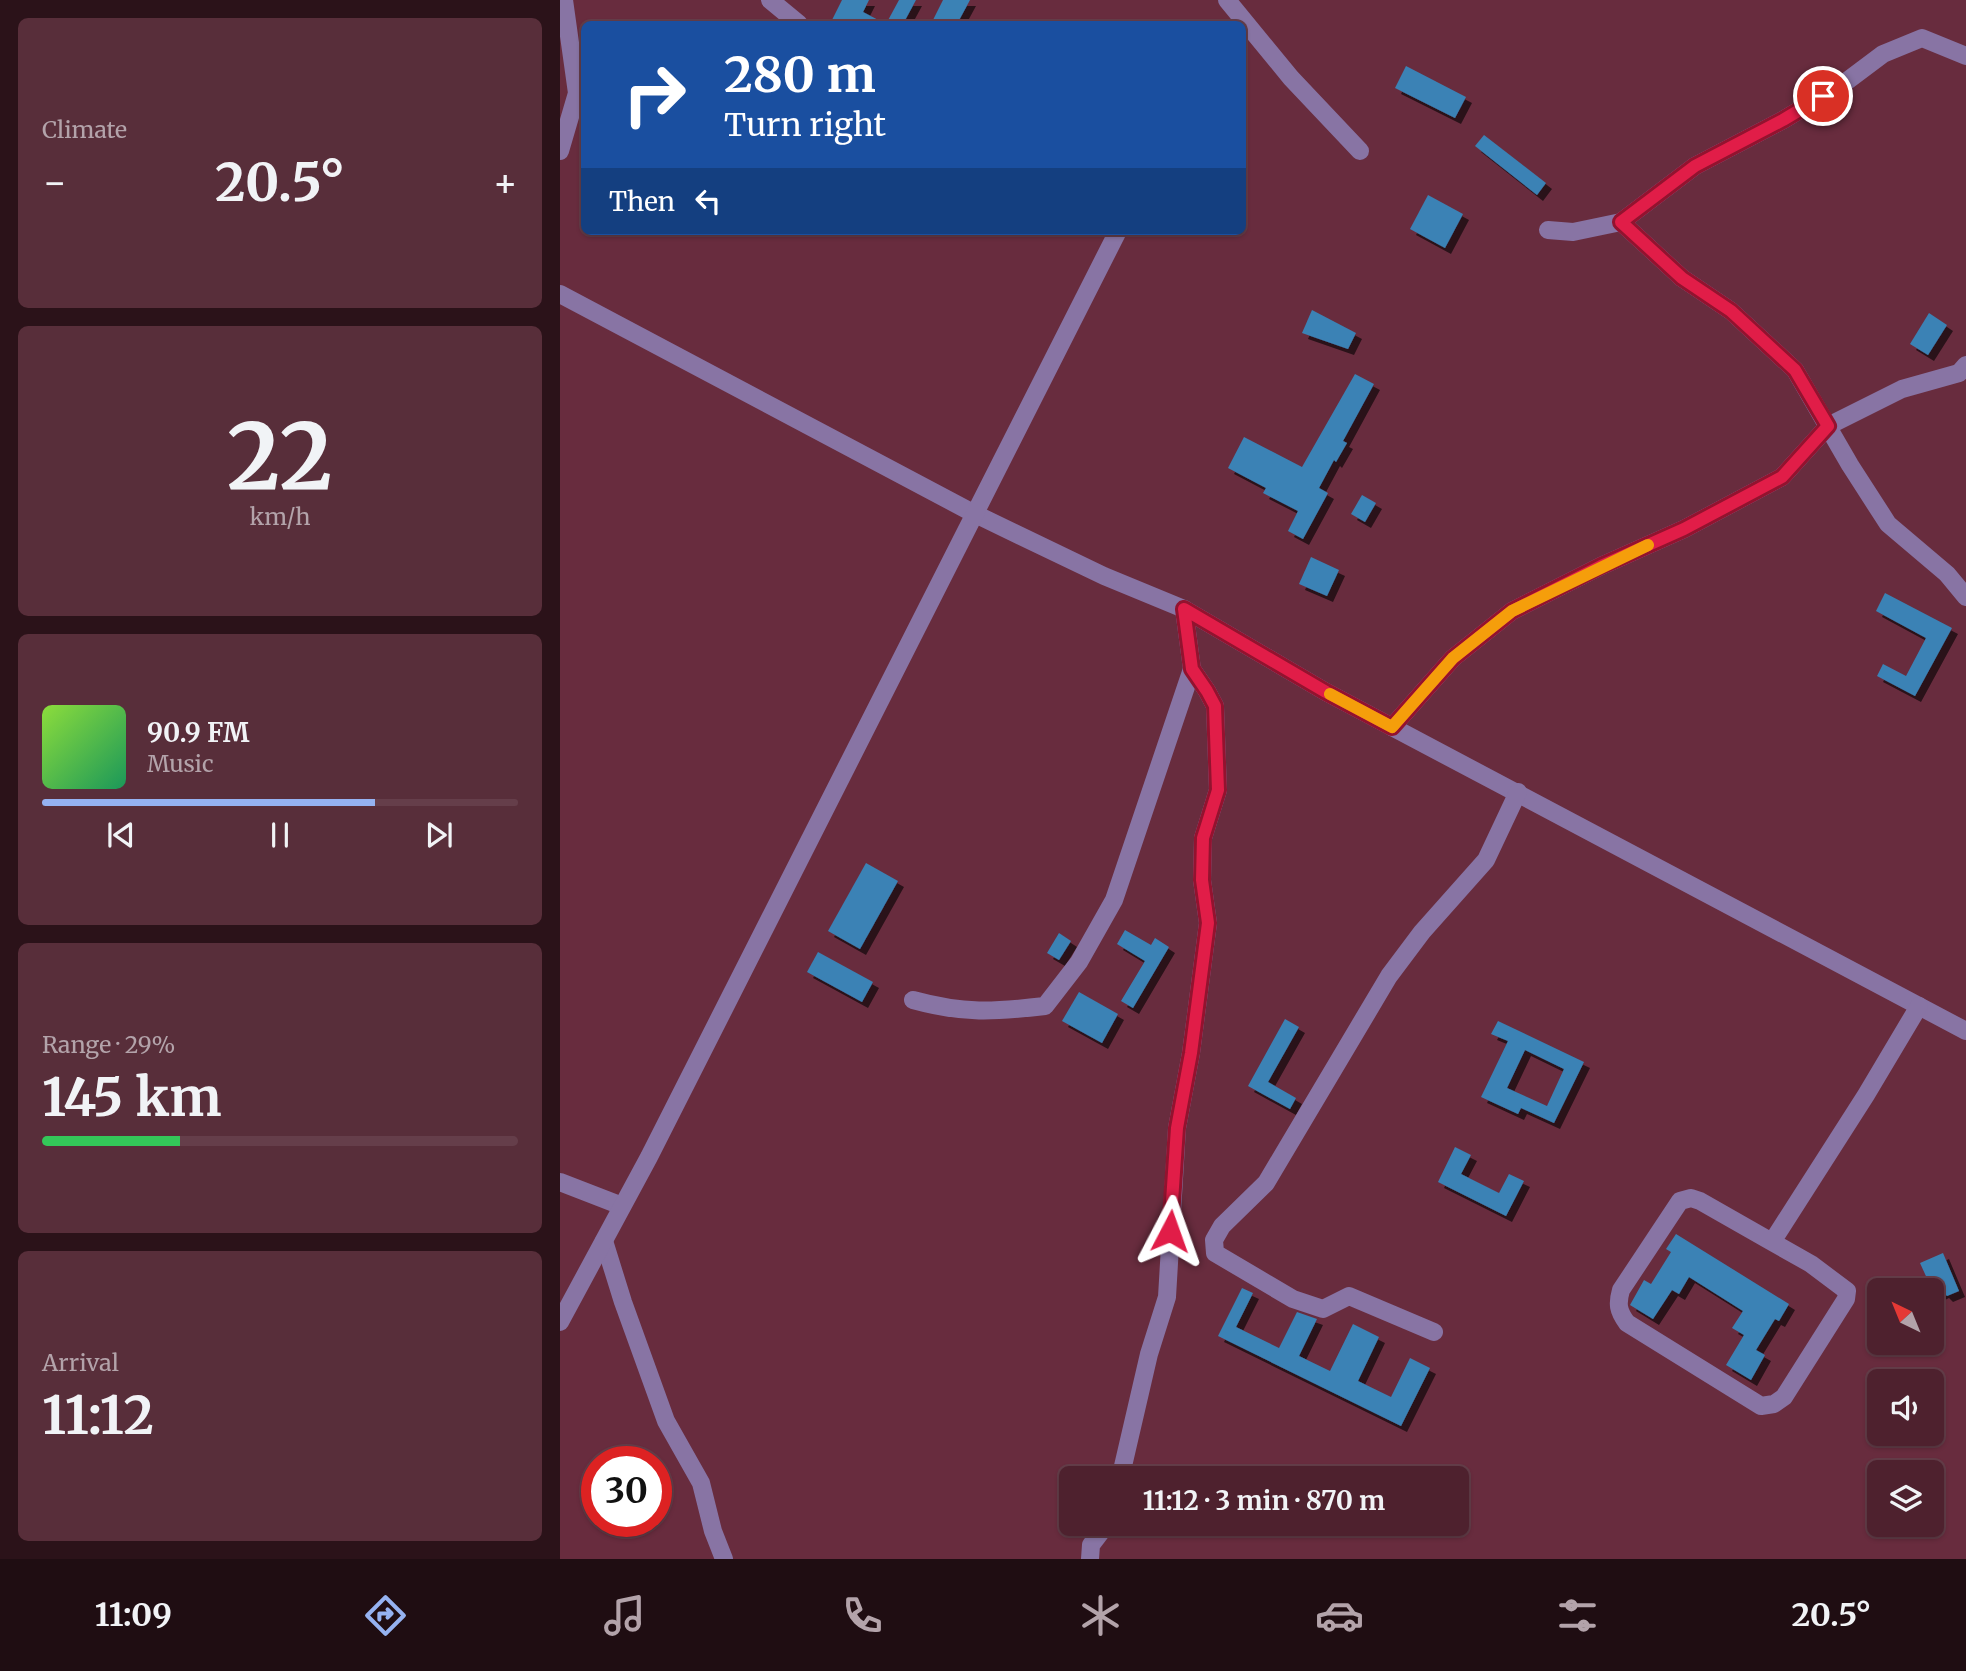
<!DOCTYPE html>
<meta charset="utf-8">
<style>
:root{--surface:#4e212e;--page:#582e3a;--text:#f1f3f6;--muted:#b3a3aa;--line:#653e4a;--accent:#95b2f1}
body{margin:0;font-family:Merriweather,serif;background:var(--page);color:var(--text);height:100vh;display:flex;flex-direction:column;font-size:26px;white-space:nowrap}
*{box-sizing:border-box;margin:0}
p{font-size:23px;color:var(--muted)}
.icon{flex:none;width:38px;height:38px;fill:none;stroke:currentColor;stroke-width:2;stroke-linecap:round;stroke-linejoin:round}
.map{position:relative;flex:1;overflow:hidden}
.side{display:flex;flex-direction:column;gap:18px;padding:18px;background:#2b1219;width:560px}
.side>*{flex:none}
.banner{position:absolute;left:21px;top:21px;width:665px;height:214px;border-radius:10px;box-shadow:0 2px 5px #0004,0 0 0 2px var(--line);background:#1a4fa0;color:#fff;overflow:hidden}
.needle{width:46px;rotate:317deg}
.fabs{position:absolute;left:1307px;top:1278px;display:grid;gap:14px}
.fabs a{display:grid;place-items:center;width:77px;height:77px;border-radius:10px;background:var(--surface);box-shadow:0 2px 5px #0004,0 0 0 2px var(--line);font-size:35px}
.speed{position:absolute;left:21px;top:1446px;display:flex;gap:14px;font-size:35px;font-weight:700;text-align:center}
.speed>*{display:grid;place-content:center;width:91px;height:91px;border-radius:50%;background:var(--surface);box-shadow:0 2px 5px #0004,0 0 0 2px var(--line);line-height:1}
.speed .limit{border:10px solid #d22;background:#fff;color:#111}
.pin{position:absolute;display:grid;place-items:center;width:60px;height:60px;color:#fff;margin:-30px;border:4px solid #fff;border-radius:50%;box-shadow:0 2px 7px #0007}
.me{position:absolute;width:77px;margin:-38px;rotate:4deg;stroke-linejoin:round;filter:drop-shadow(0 0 5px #0008)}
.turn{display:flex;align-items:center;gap:24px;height:147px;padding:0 28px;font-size:32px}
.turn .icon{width:91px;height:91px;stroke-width:2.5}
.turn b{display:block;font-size:49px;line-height:60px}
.then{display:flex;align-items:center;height:66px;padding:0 28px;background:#0003;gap:14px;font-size:26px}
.big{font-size:52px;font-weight:700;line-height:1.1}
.side .card{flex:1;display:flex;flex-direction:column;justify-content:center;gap:10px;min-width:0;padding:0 24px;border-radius:10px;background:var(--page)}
.side .dial{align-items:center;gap:0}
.dial b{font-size:91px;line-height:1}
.song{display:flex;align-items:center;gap:21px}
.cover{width:84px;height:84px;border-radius:10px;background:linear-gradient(135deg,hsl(90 70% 55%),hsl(150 70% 35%))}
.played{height:7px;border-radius:4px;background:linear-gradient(90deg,var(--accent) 70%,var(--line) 70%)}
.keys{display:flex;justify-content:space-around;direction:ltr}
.heat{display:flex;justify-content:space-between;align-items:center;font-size:38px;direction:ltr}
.charge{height:10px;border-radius:5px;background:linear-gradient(90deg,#34c759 29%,var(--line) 0)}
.trip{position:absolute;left:499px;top:1466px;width:410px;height:70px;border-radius:10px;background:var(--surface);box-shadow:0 2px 5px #0004,0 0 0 2px var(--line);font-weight:700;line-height:70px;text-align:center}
.tab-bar{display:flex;height:112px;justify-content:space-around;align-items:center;background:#1f0d12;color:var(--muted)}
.tab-bar .icon{width:49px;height:49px}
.tab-bar .selected{color:var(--accent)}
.tab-bar b{font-size:32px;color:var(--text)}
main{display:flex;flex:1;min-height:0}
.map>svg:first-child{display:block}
</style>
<main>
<section class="side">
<div class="card"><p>Climate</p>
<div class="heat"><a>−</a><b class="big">20.5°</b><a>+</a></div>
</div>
<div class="card dial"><b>22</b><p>km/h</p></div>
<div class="card">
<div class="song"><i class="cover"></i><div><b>90.9 FM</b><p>Music</p></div></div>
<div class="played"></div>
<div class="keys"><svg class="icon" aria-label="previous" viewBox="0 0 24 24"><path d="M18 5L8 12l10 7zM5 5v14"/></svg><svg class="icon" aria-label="pause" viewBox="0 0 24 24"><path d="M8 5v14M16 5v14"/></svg><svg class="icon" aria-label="next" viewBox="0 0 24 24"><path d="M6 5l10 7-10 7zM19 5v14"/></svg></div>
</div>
<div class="card"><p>Range · 29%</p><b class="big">145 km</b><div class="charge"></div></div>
<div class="card"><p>Arrival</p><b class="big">11:12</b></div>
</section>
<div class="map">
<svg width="1406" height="1559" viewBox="0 0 1406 1559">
<defs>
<filter id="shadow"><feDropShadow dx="6" dy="6" stdDeviation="0" flood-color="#0009"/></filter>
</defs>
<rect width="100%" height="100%" fill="#682c3e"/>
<g fill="#3b82b5" fill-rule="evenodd" filter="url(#shadow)">
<polygon points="282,0 309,0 303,12 326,24 270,24"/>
<polygon points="339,0 356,0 343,24 326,24"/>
<polygon points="383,0 410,0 397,24 371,24"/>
<polygon points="846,66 906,97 895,118 835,88"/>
<polygon points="924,135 986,183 977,195 915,146"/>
<polygon points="868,195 903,214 885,248 850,229"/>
<polygon points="752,310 796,333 788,349 742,333"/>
<polygon points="1369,313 1387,325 1368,355 1350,344"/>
<polygon points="795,374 814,384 783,441 787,443 776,462 774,460 759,488 768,493 743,539 728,531 738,511 703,493 706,488 668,468 684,437 742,467"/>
<polygon points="802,495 816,503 805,522 791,514"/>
<polygon points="751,557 779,570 767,596 739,584"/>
<polygon points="1325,593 1392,628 1355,696 1317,676 1323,664 1346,676 1366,638 1316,611"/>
<polygon points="306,863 338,881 300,949 268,931"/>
<polygon points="565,930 591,945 595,938 609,947 573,1008 561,1001 585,961 557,944"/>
<polygon points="499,933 511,941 499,960 487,953"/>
<polygon points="258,952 313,982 302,1002 247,972"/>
<polygon points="519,992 558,1014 542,1043 502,1021"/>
<polygon points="725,1019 739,1027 708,1082 736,1098 730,1109 688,1086"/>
<path d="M938,1021l86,41 -30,61 -33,-15 -3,6 -37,-17 27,-56 -17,-7zM965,1050l39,19 -17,37 -40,-18z"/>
<polygon points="895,1147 911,1155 901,1174 939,1193 949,1174 964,1181 946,1216 878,1182"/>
<polygon points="1116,1234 1229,1304 1219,1321 1215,1319 1196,1350 1205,1355 1191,1380 1166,1365 1184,1335 1172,1328 1183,1311 1129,1277 1119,1294 1112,1290 1093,1319 1070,1305 1084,1280 1091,1284 1111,1252 1106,1249"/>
<polygon points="1383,1253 1399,1291 1387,1296 1383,1292 1375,1296 1360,1263"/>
<polygon points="682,1288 693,1293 676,1327 719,1348 737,1312 757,1319 739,1356 770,1371 793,1324 819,1337 798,1381 831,1397 850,1358 870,1368 841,1426 658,1336"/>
</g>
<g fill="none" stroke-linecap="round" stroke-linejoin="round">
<g stroke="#8874a4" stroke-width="18">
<polyline points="210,0 239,24"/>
<polyline points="667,0 731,78 800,151"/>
<polyline points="0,151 17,93 4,0"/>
<polyline points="1061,222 1122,278 1171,311 1235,370 1290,465 1328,524 1387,574 1406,597"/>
<polyline points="988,230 1013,232 1061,222 1135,166 1223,120 1283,84 1323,54 1362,38 1406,56"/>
<polyline points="0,294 413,513 544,576 624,609 766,692 1406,1031"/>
<polyline points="832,727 893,658 952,611 1041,566 1124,529 1222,477 1268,426 1342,389 1399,373 1406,365"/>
<path d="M353,1000c51,14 81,12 132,6l34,-44 35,-62 78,-231"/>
<polyline points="0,1182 62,1206"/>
<polyline points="44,1241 63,1302 106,1421 141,1483 153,1531 164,1559"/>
<path d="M1212,1242l-72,-41 -9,-3 -11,3 -59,89c-4,14 -3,21 6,33l134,83 13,-2 10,-7 62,-98 1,-8 -36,-27 -39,-22 94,-147 53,-89"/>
<polyline points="0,1322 89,1157 558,231"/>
<polyline points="874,1332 789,1296 763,1309 733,1299 655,1253 654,1240 662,1226 706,1183 829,976 862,932 926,860 958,792"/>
<polyline points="560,1479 589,1354 607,1297 617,1128 631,1053 648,923 642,880 643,838 658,790 655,706 647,691 632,669 624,609"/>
<polyline points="530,1559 531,1545 547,1524"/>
</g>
</g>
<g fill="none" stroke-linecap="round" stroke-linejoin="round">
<defs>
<polyline id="route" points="610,1231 617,1128 631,1053 648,923 642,880 643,838 658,790 655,706 647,691 632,669 624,609 766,692 832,727 893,658 952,611 1041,566 1124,529 1222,477 1268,426 1235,370 1171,311 1122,278 1061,222 1135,166 1223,120 1263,96"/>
</defs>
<use href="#route" stroke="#92132f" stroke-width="18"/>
<use href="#route" stroke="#e11d48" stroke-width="12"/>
<polyline stroke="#f59e0b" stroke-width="12" points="770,694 832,727 893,658 952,611 1088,545"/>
</g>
</svg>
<div class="fabs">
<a><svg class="needle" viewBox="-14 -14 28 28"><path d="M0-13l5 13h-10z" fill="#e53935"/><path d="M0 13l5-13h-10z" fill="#b3a3aa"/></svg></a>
<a><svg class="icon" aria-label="sound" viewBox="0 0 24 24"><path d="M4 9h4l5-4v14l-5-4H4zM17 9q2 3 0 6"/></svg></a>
<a><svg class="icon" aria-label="layers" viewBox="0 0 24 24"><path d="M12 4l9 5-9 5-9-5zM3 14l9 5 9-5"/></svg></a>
</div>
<div class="speed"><div class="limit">30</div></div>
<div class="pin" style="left:1263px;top:96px;background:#d93025"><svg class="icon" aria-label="arrive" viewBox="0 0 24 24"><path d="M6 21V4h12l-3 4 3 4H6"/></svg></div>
<svg class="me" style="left:610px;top:1231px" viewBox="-20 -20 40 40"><path d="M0-17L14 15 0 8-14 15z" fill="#e11d48" stroke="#fff" stroke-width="4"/></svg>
<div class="trip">11:12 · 3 min · 870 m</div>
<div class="banner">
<div class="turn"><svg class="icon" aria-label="right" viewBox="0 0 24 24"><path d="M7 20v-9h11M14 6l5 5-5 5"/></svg><div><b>280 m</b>Turn right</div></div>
<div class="then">Then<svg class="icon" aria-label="left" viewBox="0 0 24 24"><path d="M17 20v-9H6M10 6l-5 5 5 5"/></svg></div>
</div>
</div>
</main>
<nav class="tab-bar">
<b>11:09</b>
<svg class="icon selected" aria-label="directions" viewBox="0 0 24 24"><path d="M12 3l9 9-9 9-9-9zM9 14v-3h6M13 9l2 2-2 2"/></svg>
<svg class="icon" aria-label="music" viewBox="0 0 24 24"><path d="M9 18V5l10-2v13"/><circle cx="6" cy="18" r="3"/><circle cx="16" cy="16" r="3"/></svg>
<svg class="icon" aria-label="phone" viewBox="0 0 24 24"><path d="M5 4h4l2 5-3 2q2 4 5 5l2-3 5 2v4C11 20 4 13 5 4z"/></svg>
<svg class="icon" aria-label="climate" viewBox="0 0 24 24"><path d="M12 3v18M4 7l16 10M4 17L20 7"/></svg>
<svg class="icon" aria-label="car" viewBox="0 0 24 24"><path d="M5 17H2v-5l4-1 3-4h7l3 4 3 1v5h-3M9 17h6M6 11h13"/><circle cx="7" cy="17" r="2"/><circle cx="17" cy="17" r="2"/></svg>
<svg class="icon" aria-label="filters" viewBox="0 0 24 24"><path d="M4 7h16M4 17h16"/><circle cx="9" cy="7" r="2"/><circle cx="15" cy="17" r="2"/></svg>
<b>20.5°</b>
</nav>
